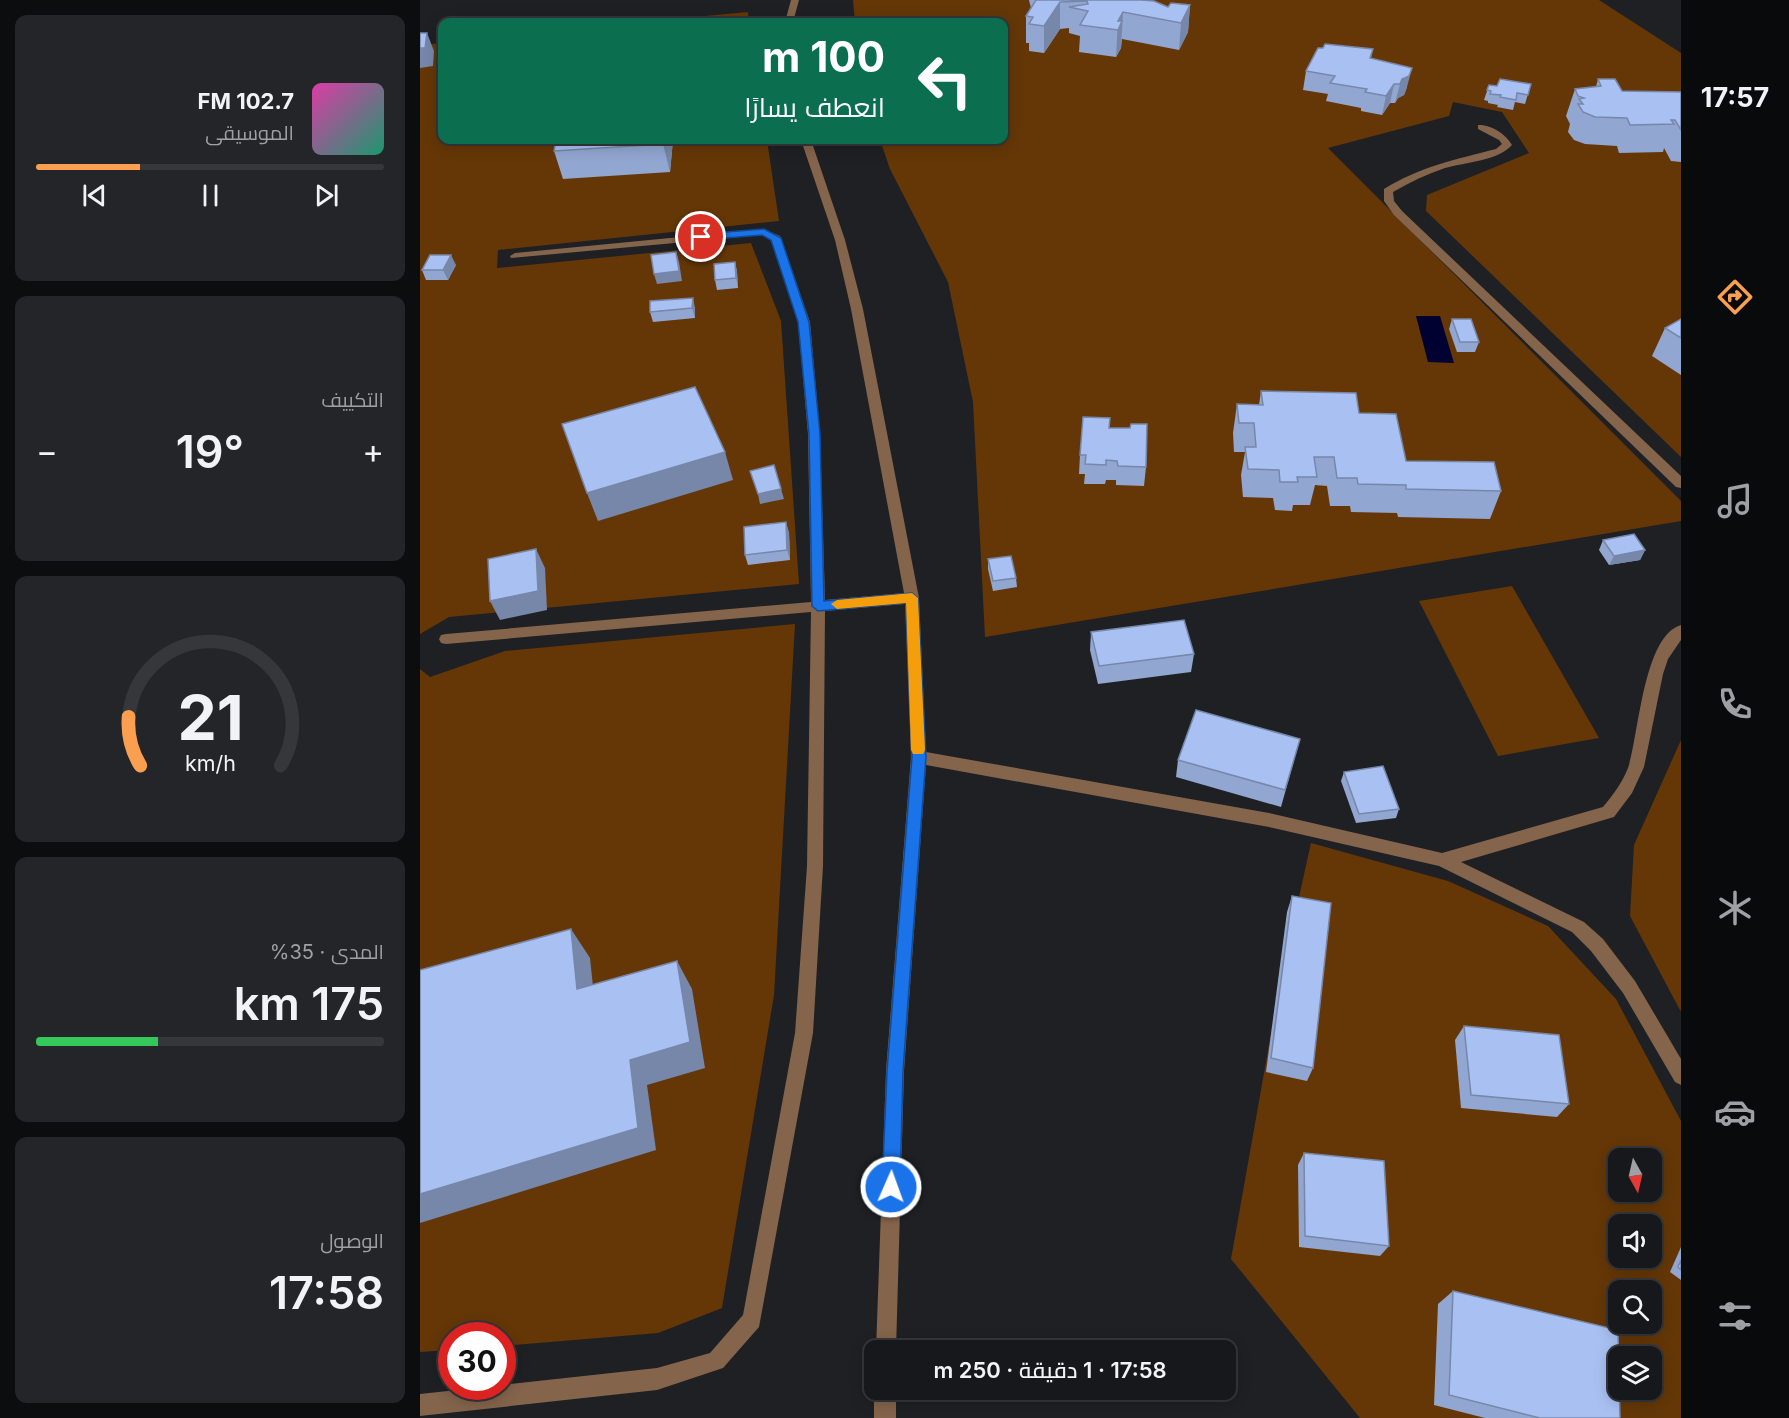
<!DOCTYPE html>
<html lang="ar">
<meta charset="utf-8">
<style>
:root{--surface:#16181b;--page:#232528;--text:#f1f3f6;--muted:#9ea0a3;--line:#35373a;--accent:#fa9f4f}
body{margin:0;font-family:Inter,Cairo,sans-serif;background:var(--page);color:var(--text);direction:rtl;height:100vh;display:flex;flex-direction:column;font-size:22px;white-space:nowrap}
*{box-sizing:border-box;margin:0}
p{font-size:20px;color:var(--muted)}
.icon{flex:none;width:33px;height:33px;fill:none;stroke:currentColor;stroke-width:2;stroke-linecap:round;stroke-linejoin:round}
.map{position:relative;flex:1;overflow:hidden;direction:ltr}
.details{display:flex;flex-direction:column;gap:15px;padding:15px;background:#0c0d0f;width:420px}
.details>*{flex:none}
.banner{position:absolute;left:18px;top:18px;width:570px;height:126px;border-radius:12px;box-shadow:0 3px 15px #0003,0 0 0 2px var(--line);direction:rtl;background:#0b6e4f;color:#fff;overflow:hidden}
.needle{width:39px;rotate:172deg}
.controls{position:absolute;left:1188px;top:1148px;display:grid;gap:12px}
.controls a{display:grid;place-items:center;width:54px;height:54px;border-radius:12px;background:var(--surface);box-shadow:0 3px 15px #0003,0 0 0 2px var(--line);font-size:30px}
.speed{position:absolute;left:18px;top:1322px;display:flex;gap:12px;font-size:30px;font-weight:700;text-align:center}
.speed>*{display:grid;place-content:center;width:78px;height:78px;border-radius:50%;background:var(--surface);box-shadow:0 3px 15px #0003,0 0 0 2px var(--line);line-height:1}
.speed .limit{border:9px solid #d22;background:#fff;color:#111}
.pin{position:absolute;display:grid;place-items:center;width:51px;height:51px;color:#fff;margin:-26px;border:3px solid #fff;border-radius:50%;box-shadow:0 2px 6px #0007}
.me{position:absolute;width:66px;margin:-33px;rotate:2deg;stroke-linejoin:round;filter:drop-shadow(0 0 4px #0008)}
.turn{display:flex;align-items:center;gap:21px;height:126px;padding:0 24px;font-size:27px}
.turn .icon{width:78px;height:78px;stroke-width:2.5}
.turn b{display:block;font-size:42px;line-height:51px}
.big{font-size:45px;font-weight:600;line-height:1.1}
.details .widget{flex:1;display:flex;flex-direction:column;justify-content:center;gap:9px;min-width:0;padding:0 21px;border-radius:12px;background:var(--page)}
.details .dial{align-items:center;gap:0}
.dial svg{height:156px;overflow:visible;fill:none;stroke:var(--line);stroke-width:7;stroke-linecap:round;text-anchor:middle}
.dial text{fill:var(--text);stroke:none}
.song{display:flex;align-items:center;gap:18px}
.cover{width:72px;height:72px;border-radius:9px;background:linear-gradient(135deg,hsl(320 70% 55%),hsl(160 70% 35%))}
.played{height:6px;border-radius:3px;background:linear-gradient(90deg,var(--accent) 30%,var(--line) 30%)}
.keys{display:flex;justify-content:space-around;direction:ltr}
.heat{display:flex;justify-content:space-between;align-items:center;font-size:33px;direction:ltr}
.charge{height:9px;border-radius:4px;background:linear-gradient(90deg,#34c759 35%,var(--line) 0)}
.trip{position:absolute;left:444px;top:1340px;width:372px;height:60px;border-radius:12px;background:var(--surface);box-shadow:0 3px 15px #0003,0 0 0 2px var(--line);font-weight:600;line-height:60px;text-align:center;direction:rtl}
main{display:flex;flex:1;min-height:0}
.tabs{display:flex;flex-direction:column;width:108px;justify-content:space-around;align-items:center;background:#090a0b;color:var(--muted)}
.tabs .icon{width:42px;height:42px}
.tabs .selected{color:var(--accent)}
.tabs b{font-size:27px;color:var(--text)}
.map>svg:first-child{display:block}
</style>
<main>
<nav class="tabs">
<b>17:57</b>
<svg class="icon selected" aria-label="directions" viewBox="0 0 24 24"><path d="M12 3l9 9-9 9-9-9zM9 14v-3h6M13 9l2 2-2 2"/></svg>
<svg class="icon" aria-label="music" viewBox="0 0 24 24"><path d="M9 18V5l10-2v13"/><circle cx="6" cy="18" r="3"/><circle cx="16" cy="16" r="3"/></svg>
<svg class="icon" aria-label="phone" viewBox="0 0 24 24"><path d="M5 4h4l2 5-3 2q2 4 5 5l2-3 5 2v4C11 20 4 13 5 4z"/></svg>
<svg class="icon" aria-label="climate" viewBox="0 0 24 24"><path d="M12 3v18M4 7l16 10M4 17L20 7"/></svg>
<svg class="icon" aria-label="car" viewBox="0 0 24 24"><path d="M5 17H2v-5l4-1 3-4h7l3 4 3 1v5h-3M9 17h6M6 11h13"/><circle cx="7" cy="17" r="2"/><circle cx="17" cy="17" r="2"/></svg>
<svg class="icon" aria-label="filters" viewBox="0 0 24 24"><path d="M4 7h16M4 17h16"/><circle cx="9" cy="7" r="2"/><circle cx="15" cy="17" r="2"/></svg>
</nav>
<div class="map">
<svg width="1261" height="1418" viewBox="0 0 1261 1418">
<rect width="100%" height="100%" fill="#1e2024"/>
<g fill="#653707" fill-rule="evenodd">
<polygon points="433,0 1179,0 1261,53 1261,457 1006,211 1007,195 1109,153 1082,112 1033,102 1029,116 908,148 1261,501 1261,521 565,637 553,402 528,282 470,169 460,140 584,140 584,22 435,22"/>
<polygon points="328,12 329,22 221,22"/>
<polygon points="22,43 22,140 347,140 359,221 78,250 77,268 331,243 361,321 379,584 29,617 0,634 0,45"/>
<polygon points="1092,586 1179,738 1078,756 999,601"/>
<polygon points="375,624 354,995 302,1308 238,1333 83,1346 82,1335 32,1335 31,1350 0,1352 0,669 10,677 85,651"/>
<polygon points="1261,740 1261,1012 1210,916 1214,845"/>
<path d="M891,843l137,38 100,45 68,73 65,122v297h-321l-129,-159 49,-276zM1198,1158h34v33h-34zM1198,1224h34v33h-34zM1198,1290h34v33h-34zM1198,1356h34v33h-34z"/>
</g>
<polygon fill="#000031" points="996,316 1020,316 1034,363 1008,362"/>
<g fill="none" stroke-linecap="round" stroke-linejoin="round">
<g fill="#84644b" fill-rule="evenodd">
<polygon points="371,0 379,0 373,22 365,22"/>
<path d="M1058,125c12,-1 28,9 34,20 -14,16 -46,17 -67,23 -18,6 -35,14 -52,24l1,9 8,10 279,265v12l-5,-1 -282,-272 -10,-14v-12c35,-22 73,-30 112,-40l6,-5 -3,-4 -21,-11z"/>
<path d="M381,140h10l34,100 18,69 56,289 7,154 343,61 173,40 161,-46c10,-12 19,-24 25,-39 11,-32 15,-132 53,-143v15l-13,19 -5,15 -19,93 -12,26 -18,24 -153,45 123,60 19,17 32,42 46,78v26l-6,-3 -52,-89 -32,-42 -19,-19 -133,-66 -170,-39 -343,-62 -22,306 -8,279h-20l10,-279 25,-314 -6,-153 -80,7 -2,255 -10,167 -54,294 -36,41 -66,22 -237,26v-22l237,-26 53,-15 33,-38 52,-282 12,-167 4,-254 -365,32 -5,-1 -2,-4 2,-4 5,-1 365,-32 -3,-168 -10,-112 -27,-82 -9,-5 -251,23 -1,-2 5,-3 248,-24 17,7 30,86 10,112 5,166 79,-7 -53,-284 -16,-69z"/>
<rect x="454" y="1389" width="22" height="29"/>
</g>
</g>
<g fill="#91a6d0">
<polygon points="609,0 721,0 748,7 770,5 768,32 759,50 702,39 701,48 696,57 659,52 660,36 649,33 649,28 640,29 624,53 609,51 609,43 606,43 606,16 611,8"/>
<polygon points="903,48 953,49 951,58 987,87 984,95 978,98 975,103 970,103 962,115 941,111 941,108 906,101 908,94 883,90 886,71"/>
<polygon points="1178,79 1202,91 1261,92 1261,162 1251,161 1244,148 1243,152 1199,153 1197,146 1165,144 1154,140 1148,132 1150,124 1146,116 1155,89 1176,87"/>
<polygon points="1111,84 1105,104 1095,102 1093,110 1077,107 1078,105 1068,103 1068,101 1064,100 1069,85 1077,86"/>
<polygon points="253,140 250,172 143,179 134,151"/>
<polygon points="315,262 317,272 318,288 297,290 295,280"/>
<polygon points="36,265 28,280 6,280 2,270"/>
<polygon points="275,308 275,318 233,322 230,312"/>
<polygon points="1032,319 1059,342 1055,352 1037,352 1029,329"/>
<polygon points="1261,319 1261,375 1232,356 1245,328"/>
<polygon points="841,391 939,413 986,461 1081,491 1070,519 978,517 977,513 931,512 930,506 910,506 907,486 895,485 890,505 873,505 872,511 855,510 853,498 823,497 821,475 825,452 814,452 813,433 817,404 839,405"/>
<polygon points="689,428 726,467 724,486 696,485 696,480 686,480 685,484 664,484 665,474 659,474 660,455"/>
<polygon points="369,532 370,560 328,565 325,555"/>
<polygon points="1183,540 1225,550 1220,560 1189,565 1179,550"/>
<polygon points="568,559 596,578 597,587 573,591 568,569"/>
<polygon points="671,632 774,654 771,672 678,684 670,650"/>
<polygon points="880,739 861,807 756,777 758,760"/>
<polygon points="924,772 979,809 976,818 936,823 921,781"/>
<polygon points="872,896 893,1068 887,1081 846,1072 867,912"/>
<polygon points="1044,1026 1149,1104 1137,1117 1041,1108 1035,1040"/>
<polygon points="884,1153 969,1246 960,1256 879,1247 878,1165"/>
<polygon points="1261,1247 1261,1280 1250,1272"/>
<polygon points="1033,1291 1200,1418 1065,1418 1014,1405 1018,1304"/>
</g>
<g fill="#7687a9">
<polygon points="640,2 640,29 624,53 624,26"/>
<polygon points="770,5 768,32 759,50 761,23"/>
<polygon points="703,12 701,48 696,57 698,21"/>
<polygon points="7,33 14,51 13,66 0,68 0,48"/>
<polygon points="992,68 987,87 984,95 978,98 975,103 980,84 982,79"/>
<polygon points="974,84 970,103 962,115 966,96"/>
<polygon points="243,140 253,140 250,172 243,144"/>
<polygon points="256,252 259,262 262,281 237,284 234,274"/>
<polygon points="31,255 36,265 28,280 23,270"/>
<polygon points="315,262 317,272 318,288 316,278"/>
<polygon points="273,298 275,308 275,318 272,308"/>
<polygon points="305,452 313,480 178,521 167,493"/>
<polygon points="361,489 364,499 340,504 338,494"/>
<polygon points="366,522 369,532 370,560 367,550"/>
<polygon points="116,549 125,568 127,610 80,620 70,601"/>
<polygon points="1225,550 1220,560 1189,565 1194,556"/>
<polygon points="151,929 170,958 176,1016 157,989"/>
<polygon points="257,961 272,989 285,1068 227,1085 236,1150 0,1223 0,1194"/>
</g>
<g fill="#a9c1f2" stroke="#7687a9" stroke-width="1.5">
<polygon points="616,0 721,0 734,1 748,7 751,3 770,5 761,23 703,12 698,21 702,21 698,30 660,25 668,11 649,7 668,4 667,1 640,2 624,26 609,24 613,17 606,16"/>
<polygon points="0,33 7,33 5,48 0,48"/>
<polygon points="905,44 953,49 950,58 992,68 989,76 982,79 980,84 974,84 966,96 945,92 947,89 910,83 915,76 886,71 898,48 903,48"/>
<polygon points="1080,79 1111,84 1108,95 1097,93 1096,100 1080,97 1081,95 1070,94 1071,91 1067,90 1069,85 1077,86"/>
<polygon points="1178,79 1195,79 1202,91 1261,92 1261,130 1255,120 1251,120 1254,124 1210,125 1207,118 1175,117 1163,112 1158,104 1163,104 1159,99 1164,98 1158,96 1155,89 1181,86"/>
<polygon points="136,140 243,140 243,144 134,151"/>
<polygon points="256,252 259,271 234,274 231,255"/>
<polygon points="10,255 31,255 23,270 2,270"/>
<polygon points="315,262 316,278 295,280 294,264"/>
<polygon points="273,298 272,308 230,312 230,301"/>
<polygon points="1032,319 1051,319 1059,342 1040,342"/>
<polygon points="1261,319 1261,338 1245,328"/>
<polygon points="275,387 305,452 167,493 142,424"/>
<polygon points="841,391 936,393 939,413 976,414 986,461 1074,462 1081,491 986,489 986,485 938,484 937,478 917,478 914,457 894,457 897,477 877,477 878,482 860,482 859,470 828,469 825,447 836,447 834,423 819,423 817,404 843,405"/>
<polygon points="663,417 690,418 689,428 710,428 711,424 727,424 726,467 698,466 697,461 686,460 686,465 665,464 666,455 660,455"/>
<polygon points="354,465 361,489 338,494 330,471"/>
<polygon points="366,522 367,550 325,555 324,527"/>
<polygon points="1214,534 1225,550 1194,556 1183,540"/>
<polygon points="116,549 118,591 70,601 68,559"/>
<polygon points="591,556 596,578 573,581 568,559"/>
<polygon points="764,620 774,654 679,666 671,632"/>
<polygon points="776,710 880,739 865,790 758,760"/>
<polygon points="963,766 979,809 939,814 924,772"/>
<polygon points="872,896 911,903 893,1068 851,1058"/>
<polygon points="151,929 157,989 257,961 270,1042 210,1060 218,1128 0,1194 0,970"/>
<polygon points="1044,1026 1139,1035 1149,1104 1051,1095"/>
<polygon points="884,1153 964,1161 969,1246 885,1236"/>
<polygon points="1261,1260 1261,1270 1258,1267"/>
<polygon points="1033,1291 1198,1330 1200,1418 1120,1418 1029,1395"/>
</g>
<polygon fill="#1a73e8" stroke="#114b97" stroke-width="1.5" points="344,229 361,238 389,322 400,434 404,601 492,593 498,598 506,757 483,1071 480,1187 477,1193 471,1196 465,1193 462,1187 467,1071 492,757 486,603 398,611 392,606 389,434 378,322 351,240 342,235 281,240 276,237 281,234"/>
<polygon fill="#f59e0b" points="492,593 498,598 505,750 503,754 493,754 491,750 486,603 417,609 411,604 417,600"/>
</svg>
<div class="controls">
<a><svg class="needle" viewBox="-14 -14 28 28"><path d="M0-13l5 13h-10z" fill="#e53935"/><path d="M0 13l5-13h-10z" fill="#9ea0a3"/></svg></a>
<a><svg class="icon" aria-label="sound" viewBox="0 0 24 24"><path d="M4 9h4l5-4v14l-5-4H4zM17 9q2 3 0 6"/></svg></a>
<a><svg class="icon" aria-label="search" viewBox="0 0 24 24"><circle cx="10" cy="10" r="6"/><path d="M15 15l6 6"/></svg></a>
<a><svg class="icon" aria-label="layers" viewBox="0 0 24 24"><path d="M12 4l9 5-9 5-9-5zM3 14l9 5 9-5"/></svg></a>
</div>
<div class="speed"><div class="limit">30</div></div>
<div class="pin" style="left:281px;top:237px;background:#d93025"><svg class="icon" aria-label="arrive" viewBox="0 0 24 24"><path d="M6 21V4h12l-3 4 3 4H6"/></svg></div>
<svg class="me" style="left:471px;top:1187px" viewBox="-20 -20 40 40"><circle r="17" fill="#1a73e8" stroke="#fff" stroke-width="3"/><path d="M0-11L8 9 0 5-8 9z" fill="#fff"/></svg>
<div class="trip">17:58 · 1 دقيقة · 250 m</div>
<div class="banner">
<div class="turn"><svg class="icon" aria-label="left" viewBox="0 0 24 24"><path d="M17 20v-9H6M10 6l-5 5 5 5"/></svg><div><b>100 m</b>انعطف يسارًا</div></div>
</div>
</div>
<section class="details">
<div class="widget">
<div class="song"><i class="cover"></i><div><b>102.7 FM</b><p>الموسيقى</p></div></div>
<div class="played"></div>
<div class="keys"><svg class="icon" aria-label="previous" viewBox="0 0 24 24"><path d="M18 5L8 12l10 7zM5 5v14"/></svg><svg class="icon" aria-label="pause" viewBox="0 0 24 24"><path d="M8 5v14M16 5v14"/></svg><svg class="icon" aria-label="next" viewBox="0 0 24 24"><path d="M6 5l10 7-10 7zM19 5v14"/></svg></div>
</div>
<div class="widget"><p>التكييف</p>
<div class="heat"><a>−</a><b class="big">19°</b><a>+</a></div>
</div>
<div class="widget dial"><svg viewBox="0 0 100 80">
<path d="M14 69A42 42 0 1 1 86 69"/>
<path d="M14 69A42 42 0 0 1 8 44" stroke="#fa9f4f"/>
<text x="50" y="56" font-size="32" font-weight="700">21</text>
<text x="50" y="72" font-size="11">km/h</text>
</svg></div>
<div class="widget"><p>المدى · 35%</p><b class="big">175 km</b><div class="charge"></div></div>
<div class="widget"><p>الوصول</p><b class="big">17:58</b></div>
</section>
</main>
